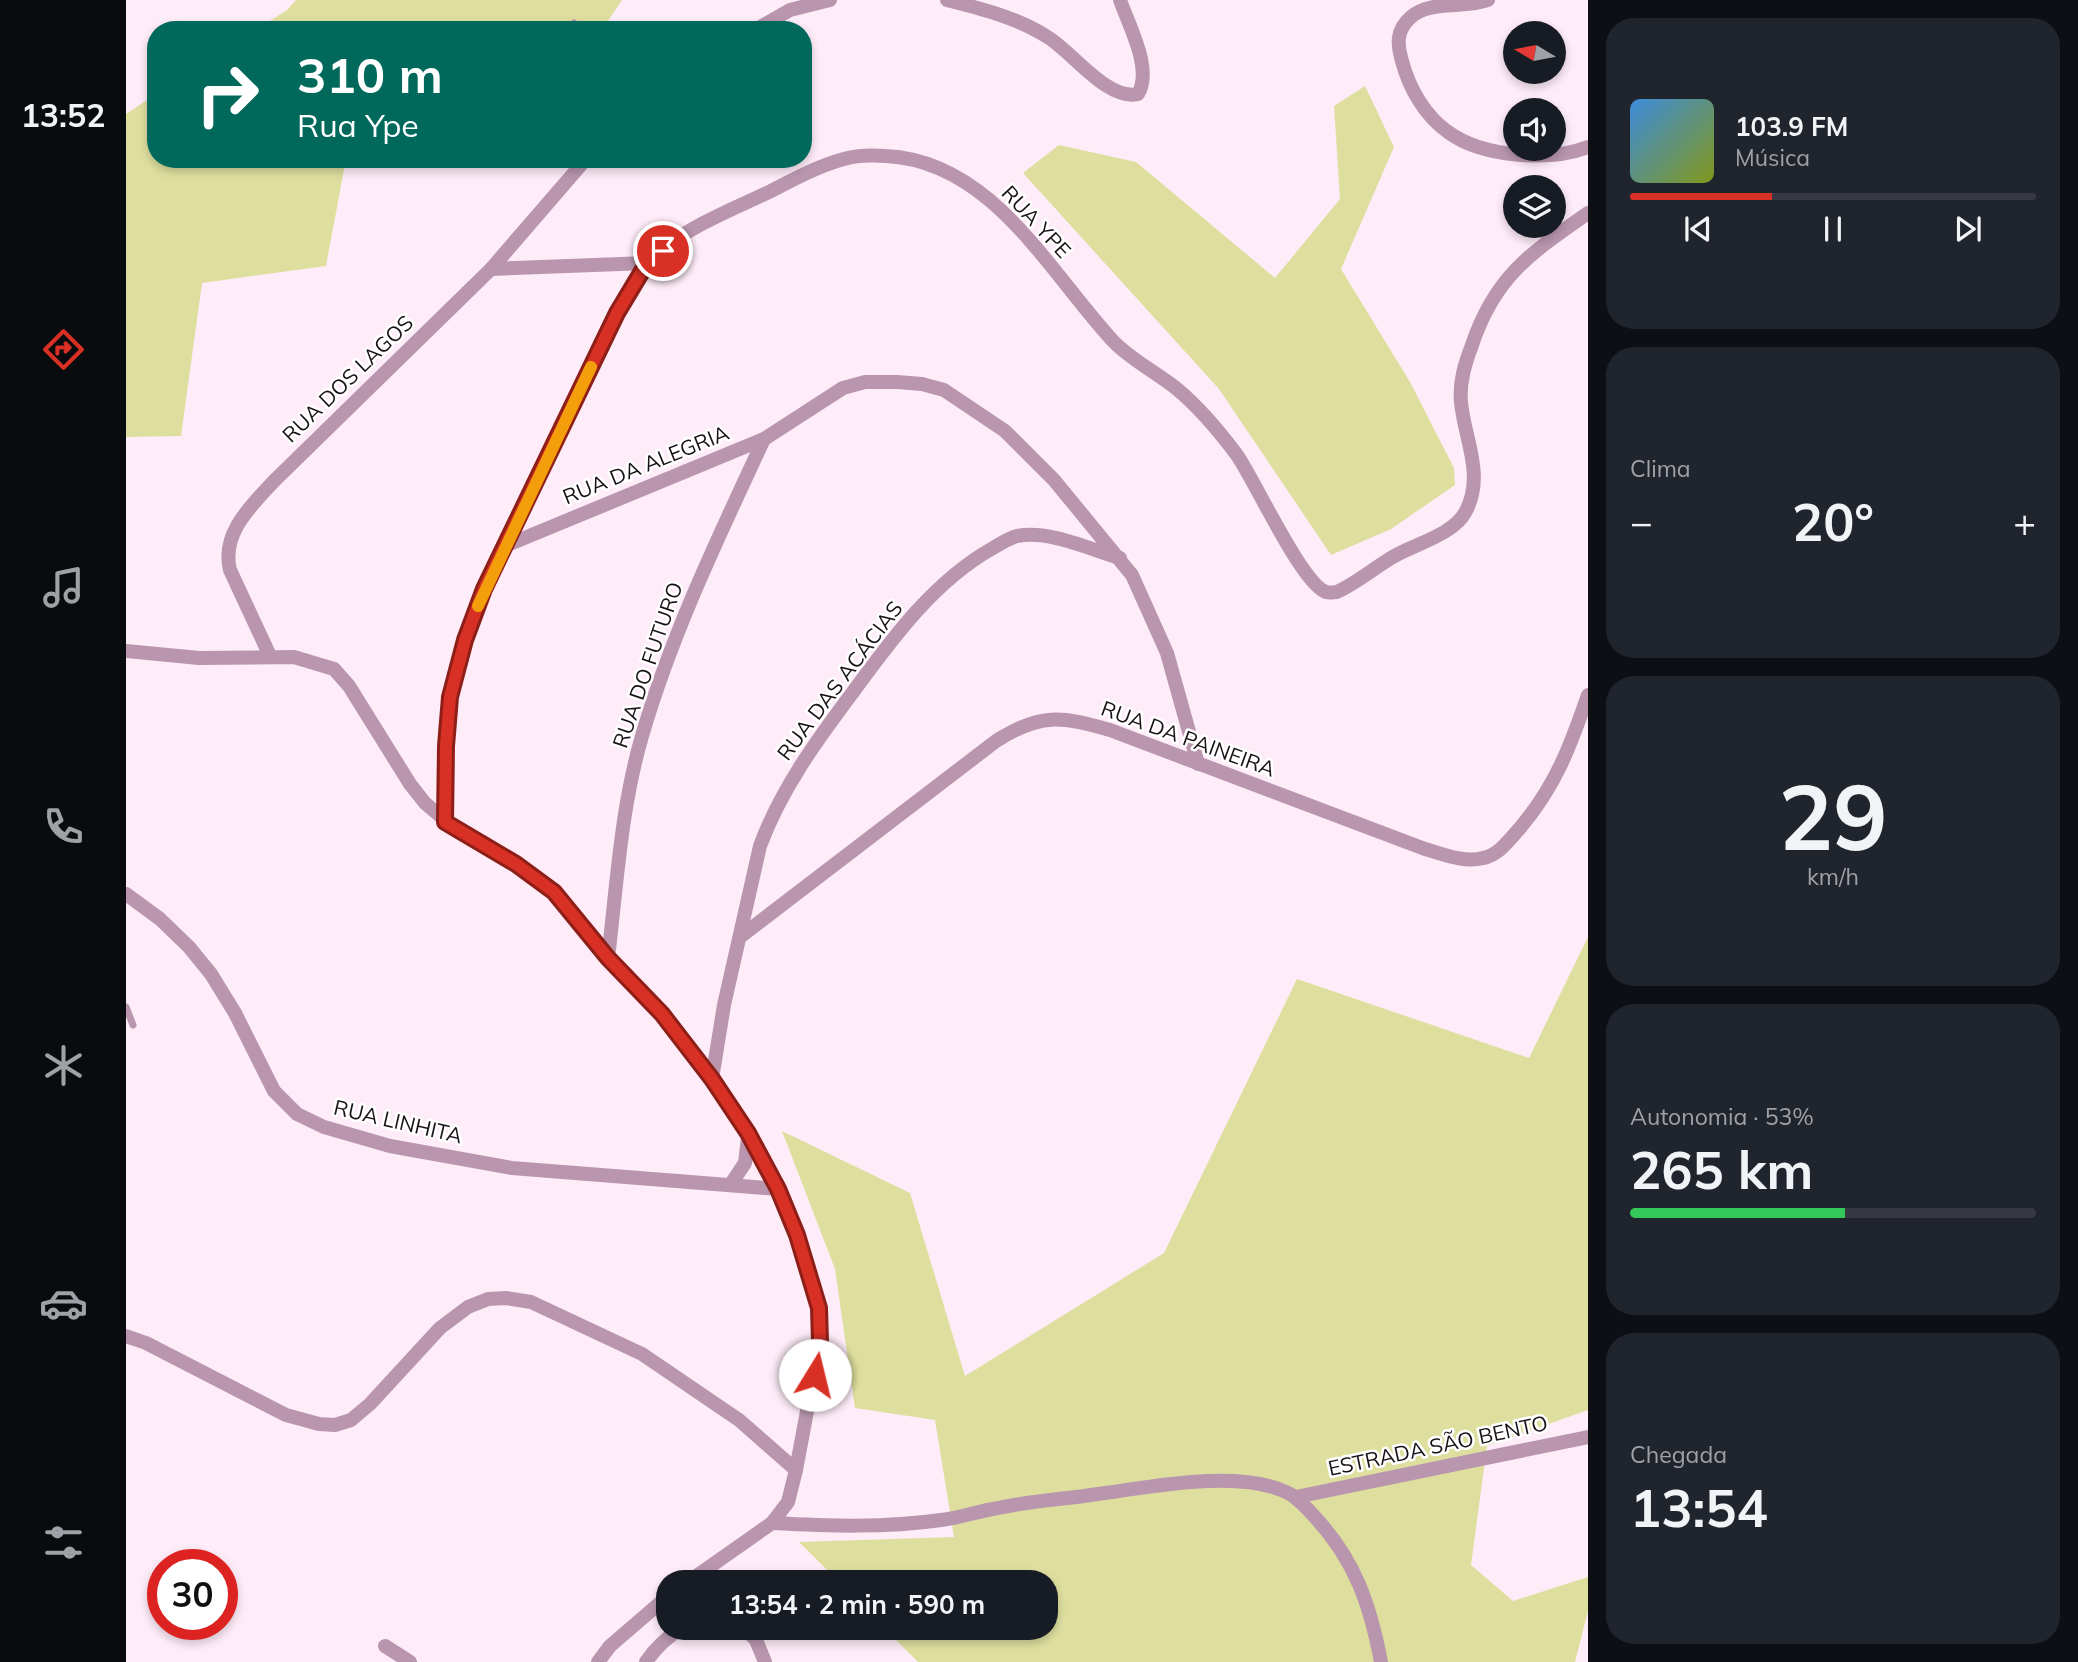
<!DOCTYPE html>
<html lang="pt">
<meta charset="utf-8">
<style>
:root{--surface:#171b24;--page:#20242c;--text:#f1f3f6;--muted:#9ea1a6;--line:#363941;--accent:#d93025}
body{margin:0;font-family:Mulish,sans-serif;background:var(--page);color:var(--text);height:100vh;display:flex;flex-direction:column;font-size:26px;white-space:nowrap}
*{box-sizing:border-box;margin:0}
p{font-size:23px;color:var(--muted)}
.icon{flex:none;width:38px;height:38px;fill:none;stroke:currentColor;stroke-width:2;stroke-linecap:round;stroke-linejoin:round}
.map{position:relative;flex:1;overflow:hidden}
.sheet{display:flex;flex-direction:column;gap:18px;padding:18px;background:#0d0f14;width:490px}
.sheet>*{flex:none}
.guide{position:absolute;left:21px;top:21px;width:665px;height:147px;border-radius:28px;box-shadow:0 4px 10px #0003;background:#00695c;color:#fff;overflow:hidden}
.needle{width:46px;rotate:280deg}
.controls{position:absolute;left:1377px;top:21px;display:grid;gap:14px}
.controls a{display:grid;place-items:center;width:63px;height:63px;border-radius:50%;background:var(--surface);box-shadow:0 4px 10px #0003;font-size:35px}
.speed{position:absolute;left:21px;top:1549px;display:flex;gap:14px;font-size:35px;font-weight:700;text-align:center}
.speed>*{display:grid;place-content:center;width:91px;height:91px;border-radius:50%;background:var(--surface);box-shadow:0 4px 10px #0003;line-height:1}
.speed .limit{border:10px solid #d22;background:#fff;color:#111}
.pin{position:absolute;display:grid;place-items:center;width:60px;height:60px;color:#fff;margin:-30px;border:4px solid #fff;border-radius:50%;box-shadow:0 2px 7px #0007}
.me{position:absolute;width:77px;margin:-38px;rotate:9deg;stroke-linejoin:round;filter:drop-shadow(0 0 5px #0008)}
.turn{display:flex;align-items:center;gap:24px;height:147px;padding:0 35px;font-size:32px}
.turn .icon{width:91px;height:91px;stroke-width:2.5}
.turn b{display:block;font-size:49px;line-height:60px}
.big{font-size:52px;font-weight:700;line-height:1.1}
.sheet .widget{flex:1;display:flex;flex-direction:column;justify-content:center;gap:10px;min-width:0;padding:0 24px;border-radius:28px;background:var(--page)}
.sheet .dial{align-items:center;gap:0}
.dial b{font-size:91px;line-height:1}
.song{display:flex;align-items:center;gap:21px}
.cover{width:84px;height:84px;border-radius:10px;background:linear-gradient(135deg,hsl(210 70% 55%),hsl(70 70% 35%))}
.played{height:7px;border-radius:4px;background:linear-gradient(90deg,var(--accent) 35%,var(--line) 35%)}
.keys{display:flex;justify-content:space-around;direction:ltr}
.heat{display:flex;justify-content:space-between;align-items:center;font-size:38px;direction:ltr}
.charge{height:10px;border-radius:5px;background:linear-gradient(90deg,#34c759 53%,var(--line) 0)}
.trip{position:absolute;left:530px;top:1570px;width:402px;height:70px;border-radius:28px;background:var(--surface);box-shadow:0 4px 10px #0003;font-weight:700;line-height:70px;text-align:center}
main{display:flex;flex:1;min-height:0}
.menu{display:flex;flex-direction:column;width:126px;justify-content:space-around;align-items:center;background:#090b0e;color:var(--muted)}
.menu .icon{width:49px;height:49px}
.menu .selected{color:var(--accent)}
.menu b{font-size:32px;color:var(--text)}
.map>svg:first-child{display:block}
</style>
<main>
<nav class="menu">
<b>13:52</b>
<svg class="icon selected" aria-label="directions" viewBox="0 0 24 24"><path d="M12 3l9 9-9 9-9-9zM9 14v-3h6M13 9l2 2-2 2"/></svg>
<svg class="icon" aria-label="music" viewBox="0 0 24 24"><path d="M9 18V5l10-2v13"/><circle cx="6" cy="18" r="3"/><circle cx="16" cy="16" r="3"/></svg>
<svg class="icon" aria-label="phone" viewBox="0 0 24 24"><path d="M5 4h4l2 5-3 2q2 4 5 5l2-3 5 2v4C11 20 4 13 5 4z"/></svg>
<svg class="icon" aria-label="climate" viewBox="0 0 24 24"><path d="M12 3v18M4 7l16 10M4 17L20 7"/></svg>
<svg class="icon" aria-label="car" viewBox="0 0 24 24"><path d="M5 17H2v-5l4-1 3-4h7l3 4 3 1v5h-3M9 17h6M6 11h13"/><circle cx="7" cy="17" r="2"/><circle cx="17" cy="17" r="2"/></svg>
<svg class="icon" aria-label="filters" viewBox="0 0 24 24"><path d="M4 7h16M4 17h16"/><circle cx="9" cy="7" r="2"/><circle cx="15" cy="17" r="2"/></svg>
</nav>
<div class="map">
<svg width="1462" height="1662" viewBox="0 0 1462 1662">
<rect width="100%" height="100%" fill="#feecf8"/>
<g fill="#dedf9f">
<polygon points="170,0 496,0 476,30 130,30 161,10"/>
<polygon points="1239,86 1268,147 1215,269 1284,382 1328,468 1329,485 1265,529 1205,555 1093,389 897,173 933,145 1010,162 1149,278 1214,199 1208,106"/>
<polygon points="30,94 30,159 220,159 200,266 76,283 55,436 0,437 0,114"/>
<polygon points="1462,937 1462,1410 1361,1446 1345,1565 1387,1601 1462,1577 1462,1611 1449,1662 792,1662 758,1628 920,1628 920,1582 713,1582 673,1542 828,1537 809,1420 729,1408 709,1269 656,1131 784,1193 839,1376 1038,1253 1171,979 1403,1058"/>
</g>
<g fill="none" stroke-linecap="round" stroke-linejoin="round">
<g stroke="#b996ae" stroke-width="7">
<polyline points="448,23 455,30"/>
<polyline points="0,1007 7,1025"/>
</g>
<g stroke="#b996ae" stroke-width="14">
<path d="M821,0c35,9 72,18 102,38 25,16 59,63 89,56 15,-25 -9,-68 -18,-94"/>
<path d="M1362,0c-24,9 -58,0 -77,17 -15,13 -14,27 -9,44 7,27 23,55 46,71 34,25 101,30 140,15"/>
<polyline points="629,30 664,10 704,0"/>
<polyline points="365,269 521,263"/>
<polyline points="379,546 638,439 717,388 739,382 771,382 796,384 818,390 879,431 928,480 1006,575 1041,653 1072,764"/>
<polyline points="0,651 73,658 168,657 208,669 223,686 284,784 299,803 334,833 390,864 428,892 482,958 536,1014 565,1049 622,1134 652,1189 671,1235 693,1308 694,1342 670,1470 662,1502 646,1523 562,1582"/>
<path d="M144,656l-40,-86c-9,-37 21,-64 44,-89l217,-212 95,-110"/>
<path d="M319,822l1,-76 4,-49 15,-57 19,-51 133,-276c9,-16 18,-37 30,-50 33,-34 83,-52 124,-72 23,-12 47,-25 73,-32 13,-4 28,-4 42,-3 106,5 163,116 227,185 18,19 43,31 64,48 23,19 42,42 60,66 18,26 65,129 89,137 4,1 8,0 11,0 19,-9 36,-23 54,-34 22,-14 62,-22 75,-47 19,-37 -2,-73 -5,-109 -2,-20 4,-39 11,-57 23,-69 59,-92 116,-132"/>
<polyline points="0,894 34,919 63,947 85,974 109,1013 148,1091 171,1114 198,1127 264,1146 386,1168 652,1189"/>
<path d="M614,937l256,-196c44,-28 65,-25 114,-11l315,119c18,5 39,14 58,9 16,-3 26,-18 37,-30 36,-43 50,-81 68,-133"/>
<path d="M482,958c9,-75 13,-150 34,-222 30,-103 77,-200 122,-297"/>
<path d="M586,1079l12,-74 36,-159c21,-57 57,-106 93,-154 39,-53 81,-111 140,-144 7,-4 16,-10 24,-12 33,-6 72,13 103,22"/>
<polyline points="605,1184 619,1163 622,1138"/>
<polyline points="0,1336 20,1343 160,1415 193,1424 209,1425 225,1420 244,1404 314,1328 342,1307 362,1299 380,1298 405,1302 516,1354 613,1420 670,1470"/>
<polyline points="1170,1497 1462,1437"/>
<path d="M646,1523c57,3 113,5 169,-3 19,-2 38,-9 57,-12 33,-7 67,-9 100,-14 52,-7 139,-25 188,-2 12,5 19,15 28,24 41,44 56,88 67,146"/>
<polyline points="618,1628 630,1640 639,1662"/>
<polyline points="259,1646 284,1662"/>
<polyline points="472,1662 484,1646 542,1596"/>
<path d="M520,1662c10,-15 21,-25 36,-34"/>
</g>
</g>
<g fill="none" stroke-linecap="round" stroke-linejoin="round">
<defs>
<polyline id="route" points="537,251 521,263 491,313 358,589 339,640 324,697 320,746 319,822 390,864 428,892 482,958 536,1014 586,1079 622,1133 652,1189 671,1235 693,1308 694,1342 689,1375"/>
</defs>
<use href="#route" stroke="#8d1f18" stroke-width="18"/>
<use href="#route" stroke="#d93025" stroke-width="12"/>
<polyline stroke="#f59e0b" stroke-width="12" points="352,606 465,367"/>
</g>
<g text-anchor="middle" stroke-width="5" stroke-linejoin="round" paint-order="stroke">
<g font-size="21" fill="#181216" stroke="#fff">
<text transform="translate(910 222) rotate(47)" y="7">RUA YPE</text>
<text transform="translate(222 379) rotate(-44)" y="7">RUA DOS LAGOS</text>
<text transform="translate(520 465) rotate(-22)" y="7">RUA DA ALEGRIA</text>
<text transform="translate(522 665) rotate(-71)" y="7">RUA DO FUTURO</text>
<text transform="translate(714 681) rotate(-53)" y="7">RUA DAS ACÁCIAS</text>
<text transform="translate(1062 739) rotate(20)" y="7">RUA DA PAINEIRA</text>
<text transform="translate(272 1122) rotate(13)" y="7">RUA LINHITA</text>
<text transform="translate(1312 1446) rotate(-12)" y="7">ESTRADA SÃO BENTO</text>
</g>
</g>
</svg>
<div class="controls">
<a><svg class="needle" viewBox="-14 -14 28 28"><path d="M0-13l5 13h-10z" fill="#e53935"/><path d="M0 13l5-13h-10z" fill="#9ea1a6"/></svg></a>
<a><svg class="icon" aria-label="sound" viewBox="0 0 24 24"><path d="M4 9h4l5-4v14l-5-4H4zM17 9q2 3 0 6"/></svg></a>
<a><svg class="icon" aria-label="layers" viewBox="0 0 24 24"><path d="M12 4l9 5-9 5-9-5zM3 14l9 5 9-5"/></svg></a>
</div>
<div class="speed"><div class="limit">30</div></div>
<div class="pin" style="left:537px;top:251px;background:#d93025"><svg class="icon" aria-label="arrive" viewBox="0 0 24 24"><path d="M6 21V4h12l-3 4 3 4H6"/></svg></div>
<svg class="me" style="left:689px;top:1375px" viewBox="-20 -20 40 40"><circle r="19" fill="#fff"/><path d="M0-13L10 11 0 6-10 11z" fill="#d93025"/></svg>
<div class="trip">13:54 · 2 min · 590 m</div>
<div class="guide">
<div class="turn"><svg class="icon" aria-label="right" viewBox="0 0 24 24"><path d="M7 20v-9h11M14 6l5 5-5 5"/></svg><div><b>310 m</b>Rua Ype</div></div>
</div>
</div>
<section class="sheet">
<div class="widget">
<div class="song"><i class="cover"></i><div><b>103.9 FM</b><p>Música</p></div></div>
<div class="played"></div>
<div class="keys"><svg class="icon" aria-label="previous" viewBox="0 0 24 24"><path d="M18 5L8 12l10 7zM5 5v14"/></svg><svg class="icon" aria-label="pause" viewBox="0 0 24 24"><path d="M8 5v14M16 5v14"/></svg><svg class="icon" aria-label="next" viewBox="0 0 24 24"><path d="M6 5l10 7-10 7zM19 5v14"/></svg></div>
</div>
<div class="widget"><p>Clima</p>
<div class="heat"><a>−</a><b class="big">20°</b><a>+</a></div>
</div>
<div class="widget dial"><b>29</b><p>km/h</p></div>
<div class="widget"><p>Autonomia · 53%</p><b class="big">265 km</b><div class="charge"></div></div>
<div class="widget"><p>Chegada</p><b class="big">13:54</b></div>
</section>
</main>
